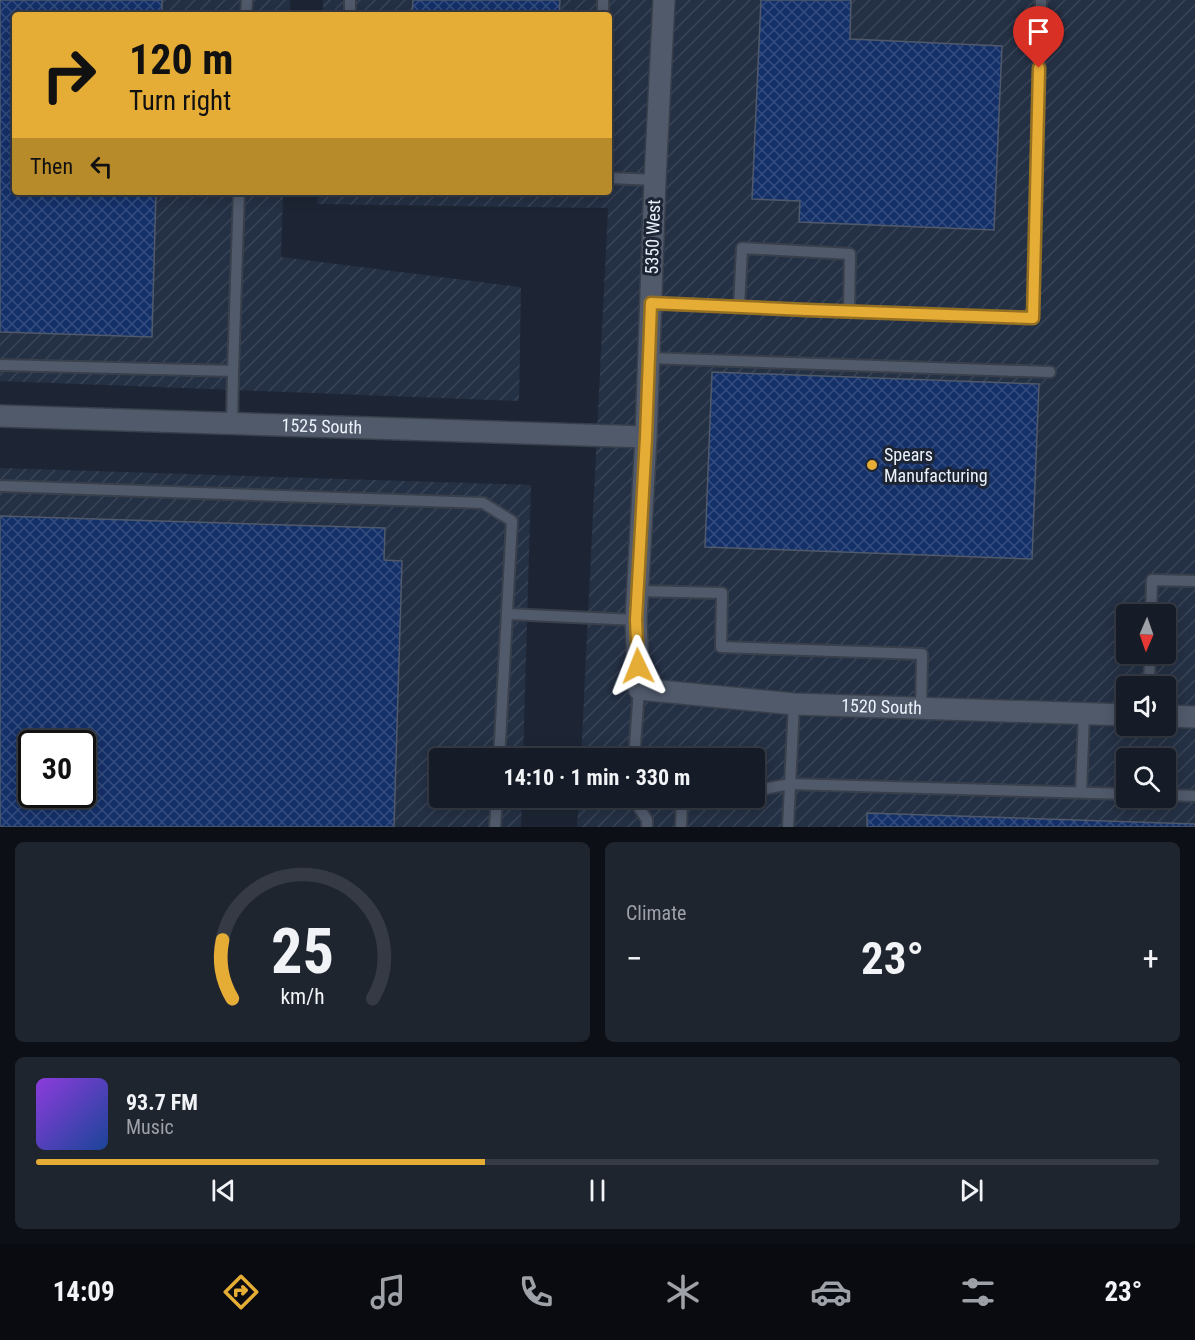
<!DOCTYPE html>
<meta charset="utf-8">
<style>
:root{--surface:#161c27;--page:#1f252f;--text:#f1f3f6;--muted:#9ea1a7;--line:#353a44;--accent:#e5ad35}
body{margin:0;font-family:"Roboto Condensed",sans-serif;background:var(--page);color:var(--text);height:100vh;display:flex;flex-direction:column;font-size:22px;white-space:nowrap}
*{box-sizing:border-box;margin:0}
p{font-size:20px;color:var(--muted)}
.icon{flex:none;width:33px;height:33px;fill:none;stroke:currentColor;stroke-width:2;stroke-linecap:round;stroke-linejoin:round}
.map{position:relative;height:827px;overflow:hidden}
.details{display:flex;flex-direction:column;gap:15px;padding:15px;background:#0c0f15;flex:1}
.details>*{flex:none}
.hud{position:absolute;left:12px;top:12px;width:600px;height:183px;border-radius:6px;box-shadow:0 3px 15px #0003,0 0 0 2px var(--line);background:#e5ad35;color:#111;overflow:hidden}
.needle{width:39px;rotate:182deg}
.buttons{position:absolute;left:1116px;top:604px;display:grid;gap:12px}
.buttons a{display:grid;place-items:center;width:60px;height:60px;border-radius:6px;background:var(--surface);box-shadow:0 3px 15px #0003,0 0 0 2px var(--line);font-size:30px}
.speed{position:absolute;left:18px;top:730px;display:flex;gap:12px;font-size:30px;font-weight:700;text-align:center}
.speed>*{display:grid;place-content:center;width:78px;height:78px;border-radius:50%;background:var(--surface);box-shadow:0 3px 15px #0003,0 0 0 2px var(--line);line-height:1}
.speed .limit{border:3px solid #111;border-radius:9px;background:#fff;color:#111}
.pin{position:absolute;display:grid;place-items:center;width:51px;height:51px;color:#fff;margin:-62px -26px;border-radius:50% 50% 50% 0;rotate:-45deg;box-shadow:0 0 6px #0007}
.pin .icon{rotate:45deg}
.me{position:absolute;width:66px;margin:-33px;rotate:358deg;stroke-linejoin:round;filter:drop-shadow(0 0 4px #0008)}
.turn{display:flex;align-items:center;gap:21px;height:126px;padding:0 18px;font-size:27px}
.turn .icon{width:78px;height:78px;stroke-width:2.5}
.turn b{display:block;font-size:42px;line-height:51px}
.then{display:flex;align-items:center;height:57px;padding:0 18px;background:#0003;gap:12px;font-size:22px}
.big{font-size:45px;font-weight:700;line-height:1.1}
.details .widget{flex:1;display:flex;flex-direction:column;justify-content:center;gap:9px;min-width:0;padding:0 21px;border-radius:9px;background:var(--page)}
.details .dial{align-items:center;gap:0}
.dial svg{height:156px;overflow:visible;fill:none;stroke:var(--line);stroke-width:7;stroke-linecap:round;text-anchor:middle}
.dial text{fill:var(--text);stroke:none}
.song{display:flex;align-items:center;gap:18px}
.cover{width:72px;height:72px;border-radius:9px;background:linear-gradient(135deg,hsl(270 70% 55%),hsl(220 70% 35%))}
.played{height:6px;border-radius:3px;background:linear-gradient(90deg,var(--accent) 40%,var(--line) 40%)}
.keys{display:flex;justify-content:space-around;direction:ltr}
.heat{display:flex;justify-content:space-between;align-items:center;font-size:33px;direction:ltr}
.details .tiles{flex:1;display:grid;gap:15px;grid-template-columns:1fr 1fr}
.widget:last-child{grid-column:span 2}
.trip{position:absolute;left:429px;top:748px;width:336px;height:60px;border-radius:6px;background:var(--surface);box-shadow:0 3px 15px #0003,0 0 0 2px var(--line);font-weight:700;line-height:60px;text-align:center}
.menu{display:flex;height:96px;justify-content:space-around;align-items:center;background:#090b10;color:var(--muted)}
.menu .icon{width:42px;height:42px}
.menu .current{color:var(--accent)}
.menu b{font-size:27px;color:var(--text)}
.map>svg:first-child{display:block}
</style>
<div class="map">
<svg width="1195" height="827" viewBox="0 0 1195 827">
<defs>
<pattern id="industrial-furrows" width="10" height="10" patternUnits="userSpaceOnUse" patternTransform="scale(1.5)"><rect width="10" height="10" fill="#243044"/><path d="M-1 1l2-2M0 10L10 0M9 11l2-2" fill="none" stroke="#394457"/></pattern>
<pattern id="building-cross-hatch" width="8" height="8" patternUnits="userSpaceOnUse" patternTransform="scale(1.5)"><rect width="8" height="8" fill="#143069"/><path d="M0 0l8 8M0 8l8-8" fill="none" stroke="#364e7f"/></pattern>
</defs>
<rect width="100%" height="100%" fill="#1d2534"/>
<g fill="url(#industrial-furrows)" fill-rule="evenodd">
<polygon points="0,0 290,0 290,15 15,15 15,192 283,192 281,257 521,287 519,401 0,381"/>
<path d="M323,0h872v827h-618l2,-29h175v-39h-173l27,-551 -291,-4 1,-12h291v-177h-286zM1126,615h40v39h-40zM1126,687h40v39h-40zM1126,759h40v39h-40z"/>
<path d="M0,468l531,17 -8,274h-83v39h82l-1,29h-521zM32,744h50v51h-50z"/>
</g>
<g fill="url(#building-cross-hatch)" stroke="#4f596a" stroke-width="1.5" fill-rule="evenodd">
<polygon points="0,0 162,0 162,15 15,15 15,192 156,192 152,337 0,332"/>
<polygon points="413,0 560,0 559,15 412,15"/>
<polygon points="761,0 851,0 850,39 1002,46 994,230 799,222 800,201 752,199"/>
<polygon points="712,372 1039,384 1032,559 705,547"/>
<path d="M0,516l385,12 -1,32 18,1 -8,266h-394zM32,744h50v51h-50z"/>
<polygon points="867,813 1195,824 1195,827 867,827"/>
</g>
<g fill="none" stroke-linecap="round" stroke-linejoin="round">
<defs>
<g id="lane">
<polyline points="246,15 247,0"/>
<polyline points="350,15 350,0"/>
<polyline points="603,15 603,0"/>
<polyline points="609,178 655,180"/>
<polyline points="650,303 807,310 1033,318 1041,0"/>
<polyline points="739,307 742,248 850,254 849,312"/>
<polyline points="648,358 1050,372"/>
<polyline points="0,365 233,371 239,192"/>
<polyline points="232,424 233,371"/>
<polyline points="0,486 483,503 512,521 499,759"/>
<polyline points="638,591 722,593 721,647 922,654 921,708"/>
<polyline points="507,614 636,620"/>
<polyline points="1151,615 1152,580 1195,581"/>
<polyline points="1149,687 1150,654"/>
<polyline points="634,759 639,689"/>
<polyline points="754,791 790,784 1126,794"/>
<polyline points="1081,792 1084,714"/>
<polyline points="1166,795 1195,796"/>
<polyline points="633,798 647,820 647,827"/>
<polyline points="495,827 497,798"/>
<polyline points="681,827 682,798 707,800 716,798"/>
<polyline points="788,827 794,704"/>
</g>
<g id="street">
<path id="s1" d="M664,0l-9,180 -9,257 -10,183 3,69 155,15 332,11"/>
<path id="s2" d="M0,416l646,21"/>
<polyline points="1166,716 1195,717"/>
</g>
</defs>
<use href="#lane" stroke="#39404c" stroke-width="14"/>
<use href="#street" stroke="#39404c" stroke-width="24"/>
<use href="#lane" stroke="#505a6b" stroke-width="10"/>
<use href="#street" stroke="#505a6b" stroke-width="21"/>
</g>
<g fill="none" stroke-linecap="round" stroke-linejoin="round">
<defs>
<polyline id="route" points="638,666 636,620 646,437 651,303 807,310 1033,318 1039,68"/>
</defs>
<use href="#route" stroke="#957022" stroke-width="15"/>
<use href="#route" stroke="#e5ad35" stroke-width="10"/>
</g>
<circle fill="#e5ad35" stroke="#1d2534" stroke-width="2" cx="872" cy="465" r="6"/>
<g text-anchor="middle" stroke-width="6" stroke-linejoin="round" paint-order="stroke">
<g font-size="18" fill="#ecf2fc" stroke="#1d2534">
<text transform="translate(653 237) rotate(-88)" y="6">5350 West</text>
<text dy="6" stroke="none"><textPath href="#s2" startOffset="322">1525 South</textPath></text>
<text dy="6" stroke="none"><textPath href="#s1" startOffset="933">1520 South</textPath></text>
</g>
<g font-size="18" fill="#ecf2fc" stroke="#1d2534" text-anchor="start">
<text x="884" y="461">Spears<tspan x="884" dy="21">Manufacturing</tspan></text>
</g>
</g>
</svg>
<div class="buttons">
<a><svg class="needle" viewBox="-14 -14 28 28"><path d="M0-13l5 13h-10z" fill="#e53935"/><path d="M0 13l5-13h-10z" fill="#9ea1a7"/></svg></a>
<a><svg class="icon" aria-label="sound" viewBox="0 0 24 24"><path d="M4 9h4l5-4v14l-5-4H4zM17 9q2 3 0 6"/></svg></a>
<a><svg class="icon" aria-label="search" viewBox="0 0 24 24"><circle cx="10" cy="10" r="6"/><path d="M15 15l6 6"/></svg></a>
</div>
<div class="speed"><div class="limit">30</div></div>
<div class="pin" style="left:1039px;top:68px;background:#d93025"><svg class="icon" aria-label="arrive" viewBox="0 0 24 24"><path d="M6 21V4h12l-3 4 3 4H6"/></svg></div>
<svg class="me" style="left:638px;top:666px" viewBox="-20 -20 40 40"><path d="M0-17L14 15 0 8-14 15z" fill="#e5ad35" stroke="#fff" stroke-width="4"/></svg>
<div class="trip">14:10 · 1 min · 330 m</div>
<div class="hud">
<div class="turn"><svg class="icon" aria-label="right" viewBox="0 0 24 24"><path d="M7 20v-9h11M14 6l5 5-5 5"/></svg><div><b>120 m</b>Turn right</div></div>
<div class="then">Then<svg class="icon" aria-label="left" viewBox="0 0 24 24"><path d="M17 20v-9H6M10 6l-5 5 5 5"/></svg></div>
</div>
</div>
<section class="details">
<div class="tiles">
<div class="widget dial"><svg viewBox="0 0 100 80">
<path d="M14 69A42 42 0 1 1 86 69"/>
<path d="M14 69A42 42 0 0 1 9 39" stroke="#e5ad35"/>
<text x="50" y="56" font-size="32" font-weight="700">25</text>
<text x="50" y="72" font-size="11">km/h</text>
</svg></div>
<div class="widget"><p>Climate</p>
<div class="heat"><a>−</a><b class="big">23°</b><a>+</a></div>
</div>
<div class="widget">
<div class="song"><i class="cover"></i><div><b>93.7 FM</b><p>Music</p></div></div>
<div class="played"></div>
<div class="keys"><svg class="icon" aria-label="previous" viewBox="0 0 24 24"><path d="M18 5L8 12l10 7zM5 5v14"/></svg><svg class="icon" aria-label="pause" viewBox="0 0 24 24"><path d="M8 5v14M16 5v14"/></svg><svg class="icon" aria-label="next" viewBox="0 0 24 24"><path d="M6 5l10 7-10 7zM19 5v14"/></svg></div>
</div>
</div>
</section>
<nav class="menu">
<b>14:09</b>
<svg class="icon current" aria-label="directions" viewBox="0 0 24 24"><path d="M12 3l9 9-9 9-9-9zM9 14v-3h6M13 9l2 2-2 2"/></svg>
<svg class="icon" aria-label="music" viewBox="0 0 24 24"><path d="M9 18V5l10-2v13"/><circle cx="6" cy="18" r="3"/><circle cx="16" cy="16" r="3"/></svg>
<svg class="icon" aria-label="phone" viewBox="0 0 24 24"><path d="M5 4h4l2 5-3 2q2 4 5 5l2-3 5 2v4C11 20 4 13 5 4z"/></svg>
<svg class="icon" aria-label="climate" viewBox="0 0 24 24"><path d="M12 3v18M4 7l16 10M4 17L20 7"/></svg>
<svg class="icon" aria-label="car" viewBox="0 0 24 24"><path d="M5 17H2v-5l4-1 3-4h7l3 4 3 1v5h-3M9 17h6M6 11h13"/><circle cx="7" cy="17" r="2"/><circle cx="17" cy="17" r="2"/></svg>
<svg class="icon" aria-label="filters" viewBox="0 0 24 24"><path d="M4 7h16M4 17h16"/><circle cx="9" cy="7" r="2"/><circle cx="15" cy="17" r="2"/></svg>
<b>23°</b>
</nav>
